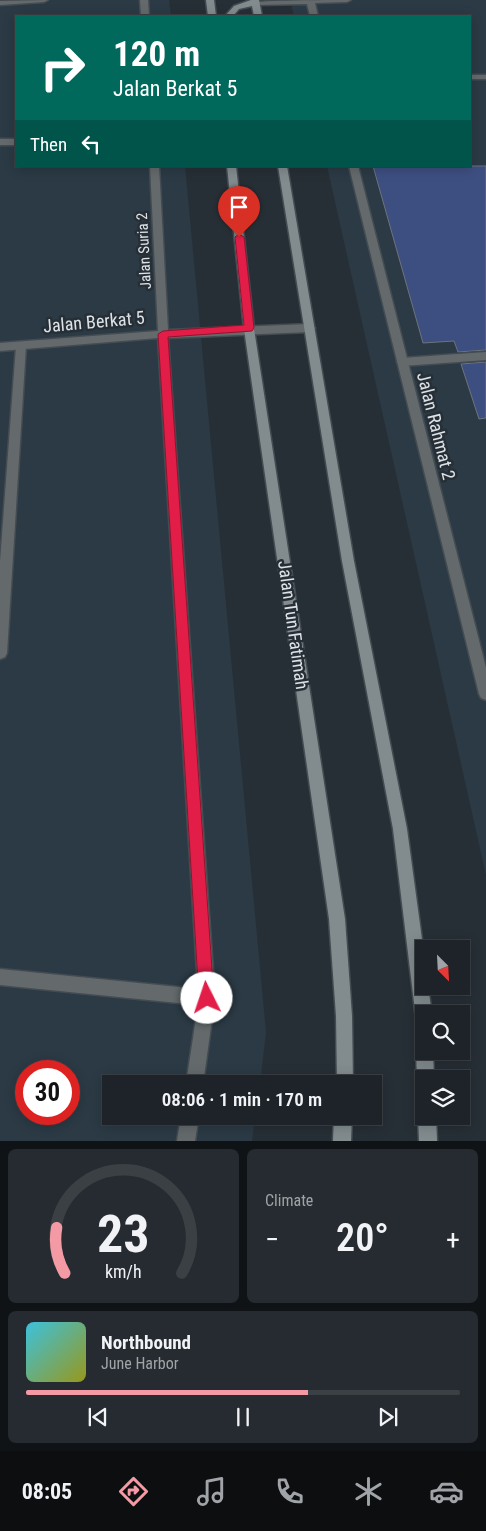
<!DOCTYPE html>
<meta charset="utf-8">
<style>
:root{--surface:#1d2328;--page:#252b30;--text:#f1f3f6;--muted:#a0a4a8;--line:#3b4045;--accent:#f49aa5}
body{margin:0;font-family:"Roboto Condensed",sans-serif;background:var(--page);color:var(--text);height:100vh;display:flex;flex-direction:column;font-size:19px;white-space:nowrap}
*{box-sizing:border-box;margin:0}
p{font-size:16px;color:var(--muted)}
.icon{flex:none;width:28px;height:28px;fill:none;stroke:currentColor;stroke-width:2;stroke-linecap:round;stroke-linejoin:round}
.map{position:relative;height:1141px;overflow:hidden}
.side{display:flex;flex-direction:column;gap:8px;padding:8px;background:#101316;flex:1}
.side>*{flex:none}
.top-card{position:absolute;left:15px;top:15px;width:456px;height:152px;border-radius:0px;box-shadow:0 2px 12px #0003,0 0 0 1px var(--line);background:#00695c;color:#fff;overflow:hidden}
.needle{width:32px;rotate:156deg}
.fabs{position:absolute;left:415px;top:940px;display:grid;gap:10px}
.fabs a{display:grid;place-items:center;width:55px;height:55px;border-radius:0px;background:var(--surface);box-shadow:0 2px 12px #0003,0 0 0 1px var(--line);font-size:25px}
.speed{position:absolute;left:15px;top:1060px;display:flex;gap:10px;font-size:25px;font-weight:700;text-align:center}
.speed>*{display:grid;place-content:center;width:65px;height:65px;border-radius:50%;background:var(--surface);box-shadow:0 2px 12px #0003,0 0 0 1px var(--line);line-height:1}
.speed .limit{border:8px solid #d22;background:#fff;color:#111}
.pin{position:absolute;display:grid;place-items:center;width:42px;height:42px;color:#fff;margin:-51px -21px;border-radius:50% 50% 50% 0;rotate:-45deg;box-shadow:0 0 5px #0007}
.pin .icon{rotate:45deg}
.me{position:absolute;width:55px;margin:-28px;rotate:356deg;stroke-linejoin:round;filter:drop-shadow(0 0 4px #0008)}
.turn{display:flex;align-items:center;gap:18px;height:105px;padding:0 15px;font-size:22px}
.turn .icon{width:65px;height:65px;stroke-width:2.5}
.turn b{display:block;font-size:35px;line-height:42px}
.then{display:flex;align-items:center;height:48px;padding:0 15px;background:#0003;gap:10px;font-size:19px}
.big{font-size:38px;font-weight:600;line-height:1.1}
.side .tile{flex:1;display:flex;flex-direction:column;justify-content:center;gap:8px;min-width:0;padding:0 18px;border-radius:8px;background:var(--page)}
.side .dial{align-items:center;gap:0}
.dial svg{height:130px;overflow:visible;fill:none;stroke:var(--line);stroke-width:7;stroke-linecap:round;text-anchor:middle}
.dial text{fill:var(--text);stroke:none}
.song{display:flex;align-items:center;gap:15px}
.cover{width:60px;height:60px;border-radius:8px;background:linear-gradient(135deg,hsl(190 70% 55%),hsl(60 70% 35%))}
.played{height:5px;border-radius:2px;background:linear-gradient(90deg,var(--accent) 65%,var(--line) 65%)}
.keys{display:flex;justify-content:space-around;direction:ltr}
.heat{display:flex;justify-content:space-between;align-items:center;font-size:28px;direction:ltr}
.side .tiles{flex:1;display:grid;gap:8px;grid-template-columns:1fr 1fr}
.tile:last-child{grid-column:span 2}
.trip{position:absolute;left:102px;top:1075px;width:280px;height:50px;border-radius:0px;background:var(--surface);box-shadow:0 2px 12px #0003,0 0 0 1px var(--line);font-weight:600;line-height:50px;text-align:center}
.menu{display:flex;height:80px;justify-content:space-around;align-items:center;background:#0c0e10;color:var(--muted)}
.menu .icon{width:35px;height:35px}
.menu .current{color:var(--accent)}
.menu b{font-size:22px;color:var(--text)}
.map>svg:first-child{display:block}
</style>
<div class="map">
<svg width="486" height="1141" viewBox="0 0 486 1141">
<rect width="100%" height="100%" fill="#272f36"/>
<g fill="#2b3a45" fill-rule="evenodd">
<path d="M0,0h169l2,16h-155v150h169l81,866 -6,52h-149v32h144l-3,25h-252zM26,1071h43v43h-43z"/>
<polygon points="290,0 486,0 486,875 327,166 470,166 470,16 294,16"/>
</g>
<g fill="#3d4f81" stroke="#6e737d">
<polygon points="373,166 486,166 486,350 458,352 454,341 423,343"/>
<polygon points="486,362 486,418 479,419 461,364"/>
</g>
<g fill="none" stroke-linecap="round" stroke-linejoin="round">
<defs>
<g id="service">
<rect x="0" y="139" width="16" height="6"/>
<polygon points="21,342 26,346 7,653 5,657 0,659 0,562 16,346"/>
<polygon points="486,352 486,360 402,366 397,362 402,358"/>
</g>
<g id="minor">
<polygon points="48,0 44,2 0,5 0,1"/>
<polygon points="140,0 148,0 149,16 141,16"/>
<path d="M351,0l-4,2 -32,1 3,13h-8l-3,-12 -51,1 -4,-2c10,-3 82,-3 99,-3z"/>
<rect x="470" y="75" width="16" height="4"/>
<polygon points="150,166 159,166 168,330 310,324 315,328 310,332 168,338 215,998 203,1084 186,1084 198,1005 0,985 0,969 198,989 158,338 0,351 0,343 158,331"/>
<polygon points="349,166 358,166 486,668 486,700 481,698 479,694"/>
<polygon points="181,1116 199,1116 195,1141 177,1141"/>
</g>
<g id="secondary">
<polygon points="206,0 214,0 216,16 208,16"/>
<polygon points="251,0 259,0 262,16 254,16 252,6 239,9 233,16 225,16 234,6"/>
<polygon points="227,166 236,166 254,329 345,919 352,1016 353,1084 337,1084 336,1016 329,919 244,329"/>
<polygon points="278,166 287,166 354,561 407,829 424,954 424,986 428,986 432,1014 424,1014 424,1027 418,1025 416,1019 393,829 342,561"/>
<path d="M424,1043v8h9l1,28h-10v8l-4,-2c-4,-11 -5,-29 -1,-40z"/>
<polygon points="424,1109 424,1116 436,1116 437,1141 419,1141 418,1116 421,1110"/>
<polygon points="334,1116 352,1116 351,1141 333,1141"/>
</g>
</defs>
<use href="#service" stroke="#444c52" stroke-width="3"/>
<use href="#minor" stroke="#444c52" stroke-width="3"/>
<use href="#secondary" stroke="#444c52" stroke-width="3"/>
<use href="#service" fill="#646a6c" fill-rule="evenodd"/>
<use href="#minor" fill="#646a6c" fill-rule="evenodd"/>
<use href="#secondary" fill="#828c8f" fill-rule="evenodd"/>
</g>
<polygon fill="#e11d48" stroke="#92132f" points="239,234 244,237 254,328 252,331 168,337 214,998 212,1003 207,1006 201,1003 199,998 158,334 163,331 244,325 235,237"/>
<g text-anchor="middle" stroke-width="5" stroke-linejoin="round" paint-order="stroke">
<g font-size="15" fill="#dee3e8" stroke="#272f36">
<text transform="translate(144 251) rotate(-93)" y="5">Jalan Suria 2</text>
</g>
<g font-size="18" fill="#dee3e8" stroke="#272f36">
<text transform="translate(94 322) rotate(-5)" y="6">Jalan Berkat 5</text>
<text transform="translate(436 426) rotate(76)" y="6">Jalan Rahmat 2</text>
<text transform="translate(293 625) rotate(82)" y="6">Jalan Tun Fatimah</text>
</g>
</g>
</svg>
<div class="fabs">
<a><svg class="needle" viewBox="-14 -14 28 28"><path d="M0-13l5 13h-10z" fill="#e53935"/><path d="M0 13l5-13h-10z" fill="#a0a4a8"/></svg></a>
<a><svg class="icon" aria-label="search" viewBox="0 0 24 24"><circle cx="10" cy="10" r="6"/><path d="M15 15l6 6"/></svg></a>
<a><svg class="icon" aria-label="layers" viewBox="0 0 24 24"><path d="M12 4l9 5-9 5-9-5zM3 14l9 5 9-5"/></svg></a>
</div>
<div class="speed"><div class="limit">30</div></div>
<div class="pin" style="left:239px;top:237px;background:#d93025"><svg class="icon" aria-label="arrive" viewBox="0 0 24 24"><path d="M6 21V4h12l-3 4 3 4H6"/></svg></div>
<svg class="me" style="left:207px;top:998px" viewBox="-20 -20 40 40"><circle r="19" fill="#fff"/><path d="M0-13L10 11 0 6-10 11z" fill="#e11d48"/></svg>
<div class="trip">08:06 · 1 min · 170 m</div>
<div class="top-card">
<div class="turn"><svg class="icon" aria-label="right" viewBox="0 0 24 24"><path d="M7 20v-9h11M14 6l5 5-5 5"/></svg><div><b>120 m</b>Jalan Berkat 5</div></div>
<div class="then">Then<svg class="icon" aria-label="left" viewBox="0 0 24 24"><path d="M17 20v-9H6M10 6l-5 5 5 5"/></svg></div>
</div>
</div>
<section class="side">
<div class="tiles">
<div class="tile dial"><svg viewBox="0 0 100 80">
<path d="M14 69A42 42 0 1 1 86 69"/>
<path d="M14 69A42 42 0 0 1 9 41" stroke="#f49aa5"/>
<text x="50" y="56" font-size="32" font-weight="700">23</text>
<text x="50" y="72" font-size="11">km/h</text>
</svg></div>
<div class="tile"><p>Climate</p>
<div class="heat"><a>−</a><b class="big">20°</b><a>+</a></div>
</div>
<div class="tile">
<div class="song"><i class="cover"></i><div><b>Northbound</b><p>June Harbor</p></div></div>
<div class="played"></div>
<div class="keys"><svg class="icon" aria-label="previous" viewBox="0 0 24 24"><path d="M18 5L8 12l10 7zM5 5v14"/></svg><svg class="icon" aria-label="pause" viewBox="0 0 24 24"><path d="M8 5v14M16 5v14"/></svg><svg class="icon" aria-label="next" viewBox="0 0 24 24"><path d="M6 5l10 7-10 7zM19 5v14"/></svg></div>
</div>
</div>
</section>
<nav class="menu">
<b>08:05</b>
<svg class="icon current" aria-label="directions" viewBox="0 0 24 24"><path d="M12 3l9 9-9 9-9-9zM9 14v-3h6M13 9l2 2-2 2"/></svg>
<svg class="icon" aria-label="music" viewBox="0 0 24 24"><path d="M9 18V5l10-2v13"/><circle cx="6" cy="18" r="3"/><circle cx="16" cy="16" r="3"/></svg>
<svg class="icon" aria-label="phone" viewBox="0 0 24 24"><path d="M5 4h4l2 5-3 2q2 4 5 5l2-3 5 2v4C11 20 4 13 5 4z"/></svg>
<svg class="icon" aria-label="climate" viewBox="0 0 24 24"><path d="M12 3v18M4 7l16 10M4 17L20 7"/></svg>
<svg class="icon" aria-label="car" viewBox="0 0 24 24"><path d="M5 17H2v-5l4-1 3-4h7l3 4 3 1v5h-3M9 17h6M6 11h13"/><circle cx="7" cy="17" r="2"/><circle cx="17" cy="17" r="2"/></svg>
</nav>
